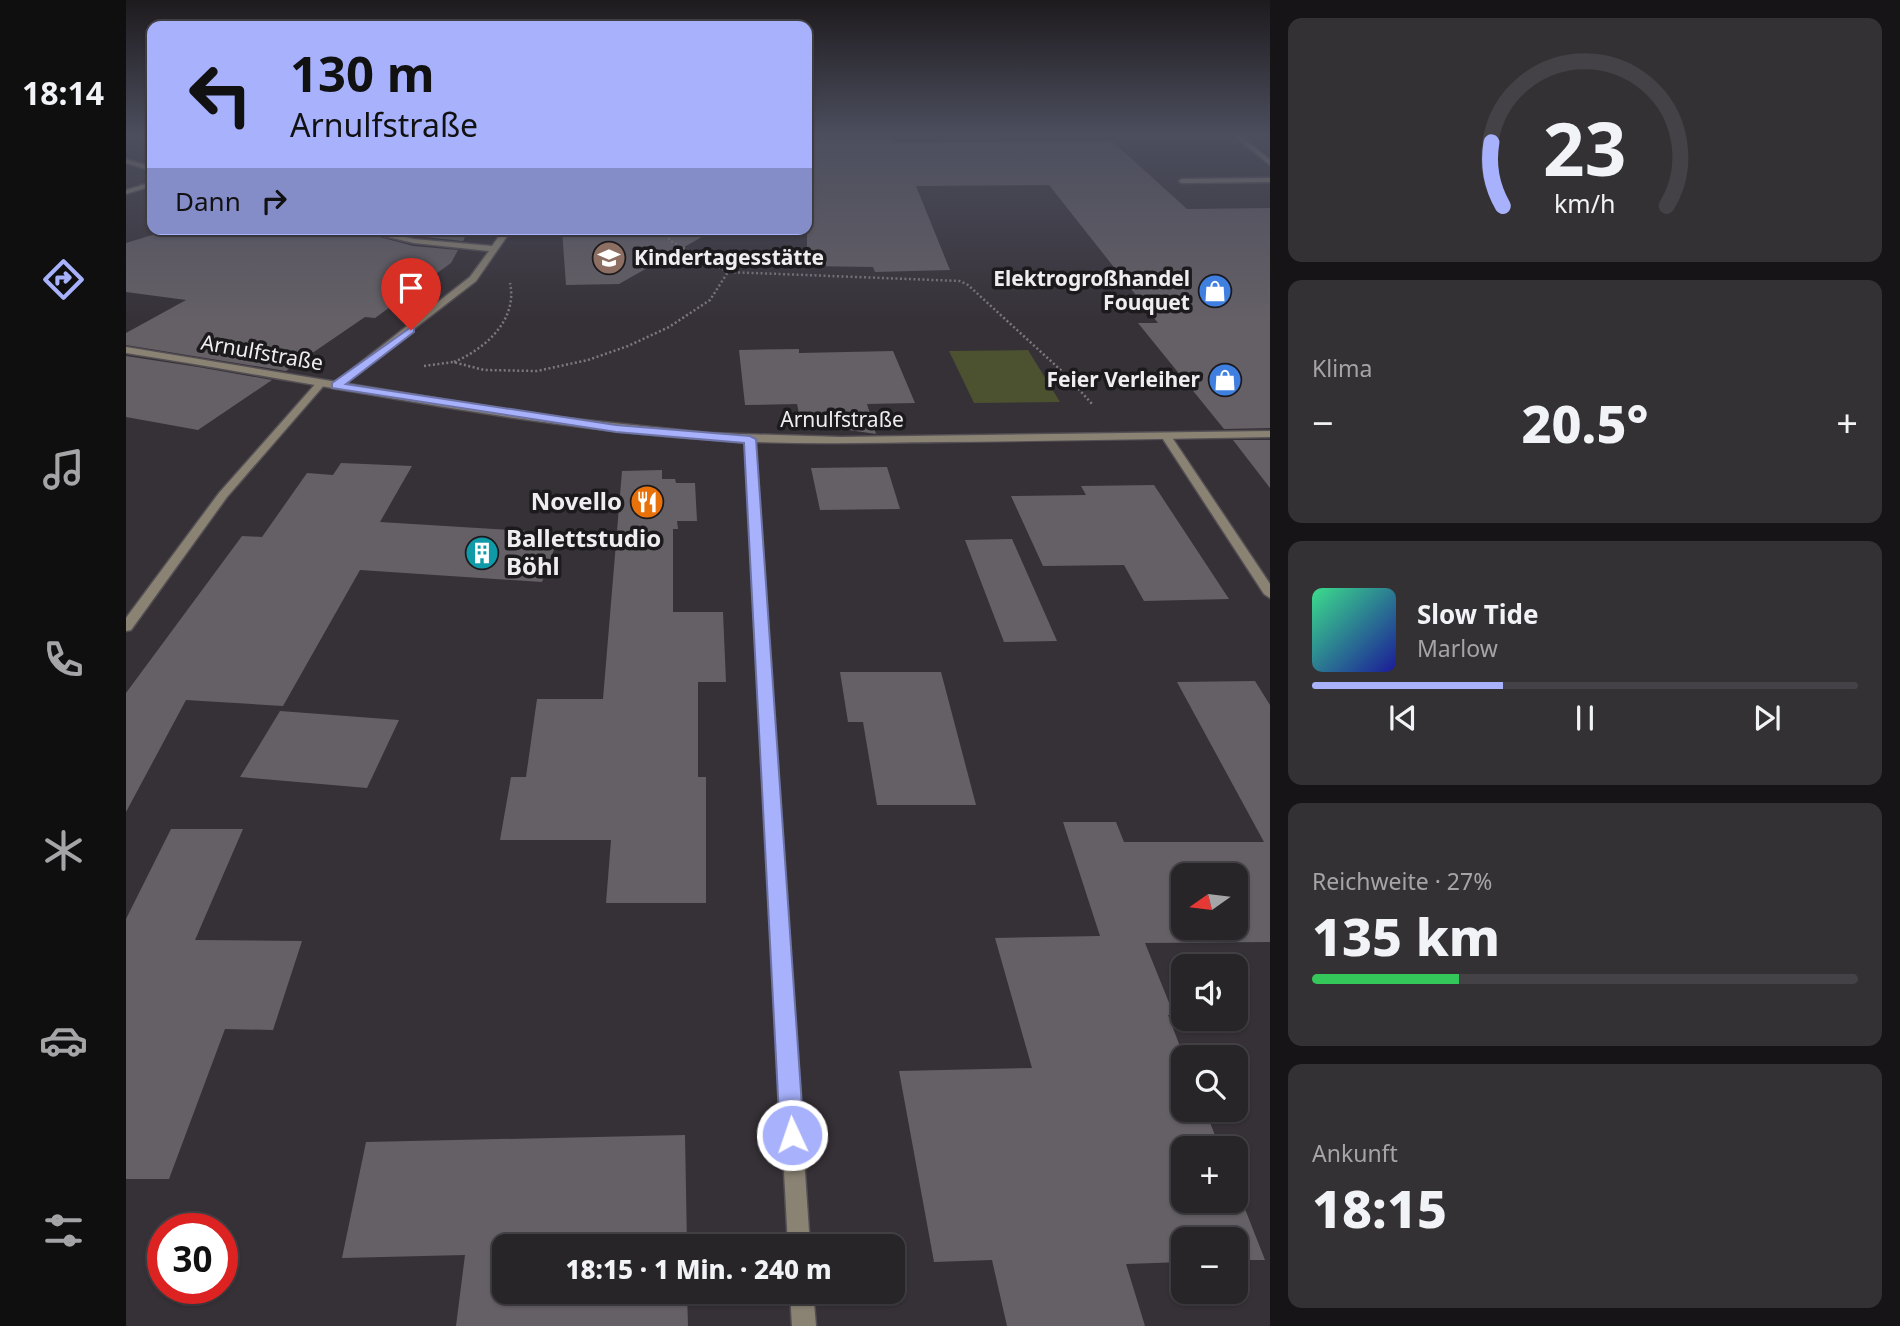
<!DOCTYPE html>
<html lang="de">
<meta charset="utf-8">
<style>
:root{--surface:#282529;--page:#343135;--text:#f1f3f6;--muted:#a5a5a8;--line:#444246;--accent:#a7b1fc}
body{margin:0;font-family:"Noto Sans",sans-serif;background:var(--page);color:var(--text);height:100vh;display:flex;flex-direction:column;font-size:26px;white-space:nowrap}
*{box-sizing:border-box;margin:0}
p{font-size:23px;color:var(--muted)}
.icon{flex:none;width:38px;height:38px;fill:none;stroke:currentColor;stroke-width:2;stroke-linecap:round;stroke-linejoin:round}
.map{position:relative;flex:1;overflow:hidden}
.side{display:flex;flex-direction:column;gap:18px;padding:18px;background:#161417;width:630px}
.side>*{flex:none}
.banner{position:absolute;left:21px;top:21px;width:665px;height:214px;border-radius:14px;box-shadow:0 2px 5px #0004,0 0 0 2px var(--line);background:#a7b1fc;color:#111;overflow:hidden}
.needle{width:46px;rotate:256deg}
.fabs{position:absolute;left:1045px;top:863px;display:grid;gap:14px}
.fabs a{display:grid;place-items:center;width:77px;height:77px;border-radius:14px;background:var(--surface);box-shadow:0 2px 5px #0004,0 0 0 2px var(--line);font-size:35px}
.speed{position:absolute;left:21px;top:1213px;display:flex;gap:14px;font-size:35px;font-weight:700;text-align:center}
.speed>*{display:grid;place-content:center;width:91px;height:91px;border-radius:50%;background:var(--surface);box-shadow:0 2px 5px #0004,0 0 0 2px var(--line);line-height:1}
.speed .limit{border:10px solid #d22;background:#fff;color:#111}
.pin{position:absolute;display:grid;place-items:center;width:60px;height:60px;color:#fff;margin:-72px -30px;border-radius:50% 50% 50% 0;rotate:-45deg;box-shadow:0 0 7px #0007}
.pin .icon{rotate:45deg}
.me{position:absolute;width:77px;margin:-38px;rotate:357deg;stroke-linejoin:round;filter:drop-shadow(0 0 5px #0008)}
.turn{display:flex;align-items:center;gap:24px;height:147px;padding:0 28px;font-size:32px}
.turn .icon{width:91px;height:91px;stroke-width:2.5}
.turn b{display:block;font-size:49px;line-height:60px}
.then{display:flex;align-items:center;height:66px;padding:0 28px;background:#0003;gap:14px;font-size:26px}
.big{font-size:52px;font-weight:800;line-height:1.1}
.side .widget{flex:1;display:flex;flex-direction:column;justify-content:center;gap:10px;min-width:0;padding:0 24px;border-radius:14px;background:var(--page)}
.side .dial{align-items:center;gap:0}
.dial svg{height:182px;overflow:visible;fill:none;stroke:var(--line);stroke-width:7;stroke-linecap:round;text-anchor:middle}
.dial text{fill:var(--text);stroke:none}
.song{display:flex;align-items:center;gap:21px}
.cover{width:84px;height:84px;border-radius:10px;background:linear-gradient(135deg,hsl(150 70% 55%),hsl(240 70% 35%))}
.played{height:7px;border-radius:4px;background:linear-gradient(90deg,var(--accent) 35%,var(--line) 35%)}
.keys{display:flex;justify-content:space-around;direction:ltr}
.heat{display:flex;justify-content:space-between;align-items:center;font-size:38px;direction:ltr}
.charge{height:10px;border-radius:5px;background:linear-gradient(90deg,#34c759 27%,var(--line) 0)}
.trip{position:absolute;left:366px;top:1234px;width:413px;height:70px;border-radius:14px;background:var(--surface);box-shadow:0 2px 5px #0004,0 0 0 2px var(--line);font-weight:800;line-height:70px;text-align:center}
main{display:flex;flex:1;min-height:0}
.menu{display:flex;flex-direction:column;width:126px;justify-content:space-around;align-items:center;background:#100f10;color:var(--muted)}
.menu .icon{width:49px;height:49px}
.menu .current{color:var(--accent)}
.menu b{font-size:32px;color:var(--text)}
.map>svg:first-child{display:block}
</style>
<main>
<nav class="menu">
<b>18:14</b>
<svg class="icon current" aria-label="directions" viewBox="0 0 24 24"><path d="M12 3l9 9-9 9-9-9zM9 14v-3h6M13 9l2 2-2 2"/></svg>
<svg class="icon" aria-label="music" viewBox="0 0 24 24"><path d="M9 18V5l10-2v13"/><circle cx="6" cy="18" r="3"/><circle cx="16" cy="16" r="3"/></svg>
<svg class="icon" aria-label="phone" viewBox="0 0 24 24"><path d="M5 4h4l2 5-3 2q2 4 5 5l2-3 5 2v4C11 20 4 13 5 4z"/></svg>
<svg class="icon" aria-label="climate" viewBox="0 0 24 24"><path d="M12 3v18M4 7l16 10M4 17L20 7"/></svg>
<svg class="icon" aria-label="car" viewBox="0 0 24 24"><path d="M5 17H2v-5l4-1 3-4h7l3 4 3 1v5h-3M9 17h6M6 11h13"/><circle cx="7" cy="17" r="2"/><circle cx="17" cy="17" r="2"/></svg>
<svg class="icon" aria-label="filters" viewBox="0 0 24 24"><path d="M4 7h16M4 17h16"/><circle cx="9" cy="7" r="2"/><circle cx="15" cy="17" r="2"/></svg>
</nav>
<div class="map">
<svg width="1144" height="1326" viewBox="0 0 1144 1326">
<rect width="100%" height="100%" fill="#363137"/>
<polygon fill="#4c5230" points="902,350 934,402 848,403 823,351"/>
<g fill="#656066" fill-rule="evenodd">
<polygon points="681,135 761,135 767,143 986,141 1061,209 1144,208 1144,428 1098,429 1012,323 1032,323 923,185 790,186 824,270 749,272 747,267 681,266"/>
<polygon points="46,229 225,229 287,246 332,250 325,263 249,318 239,317 160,371 0,345 0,333 60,300 0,292 0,243"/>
<polygon points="256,229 343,229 337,241 288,236"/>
<polygon points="436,229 590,229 493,284 440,285"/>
<polygon points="673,349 673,353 767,351 789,403 741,404 750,434 675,423 671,404 619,405 613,350"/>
<polygon points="0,356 72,367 146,380 72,430 0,417"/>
<polygon points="1107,440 1144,440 1144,488"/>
<polygon points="215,463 286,466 254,522 434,533 416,582 234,570 157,706 60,700 0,812 0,693 116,536 136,537 181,473 207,475"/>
<polygon points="761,467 774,509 694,510 685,468"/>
<polygon points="536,470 536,479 549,479 550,483 569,483 571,521 551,521 552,529 547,529 547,612 597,612 600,682 572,682 572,777 580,777 580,903 480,903 485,840 374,840 385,777 400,777 411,699 477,699 496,471"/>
<polygon points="1028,485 1103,599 1018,601 998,565 917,566 885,496 960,495 955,486"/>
<polygon points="886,539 931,641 878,642 839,540"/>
<polygon points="714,672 815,672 850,805 751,805 737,722 722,722"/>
<path d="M1129,681l15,24v237l-125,1 29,72h-6l16,42 -1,53h22l15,38h-37v52h53v-14l29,74h-29v-21h-53v23l-57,2 19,62h-138l-15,-66 -58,2 -35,-191 133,-3 -37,-130 105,-2 -37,-114h53l8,20h140l-87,-160zM1057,875h53v53h-53z"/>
<polygon points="154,711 273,720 241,788 114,777"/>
<polygon points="45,829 117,829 69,940 176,941 147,1030 99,1029 43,1179 0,1179 0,919"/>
<polygon points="559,1135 561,1246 378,1246 378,1292 561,1292 562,1326 330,1326 339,1255 216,1258 240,1142"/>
</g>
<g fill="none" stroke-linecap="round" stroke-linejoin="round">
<defs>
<g id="service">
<polygon points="1144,178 1144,182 1056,183 1053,181 1056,179"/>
<polygon points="192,381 200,383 101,497 5,630 0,631 0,618 93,493"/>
</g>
<g id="minor">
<polygon points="1107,135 1114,135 1144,160 1144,165"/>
<polygon points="0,159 26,167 26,171 0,163"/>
<polygon points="26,182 26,186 0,194 0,190"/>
<polygon points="227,229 243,229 288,239 366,246 378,229 386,229 350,281 210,389 205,386 207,384 344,277 363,251 288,243"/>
<polygon points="1040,433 1045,436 1144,584 1144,598 1138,594 1035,436"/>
<polygon points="624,436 629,439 684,1246 662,1246 619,439"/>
<polygon points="664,1292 687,1292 690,1326 666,1326"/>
</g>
<path id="tertiary" d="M0,347l411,68 171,18 133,4 429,-6v6c-110,2 -220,4 -330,5 -79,1 -158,3 -237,-3 -194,-14 -385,-56 -577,-86z"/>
</defs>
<use href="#service" stroke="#544f55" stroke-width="3"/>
<use href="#minor" stroke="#544f55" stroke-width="3"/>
<use href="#tertiary" stroke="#544f55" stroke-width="3"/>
<g stroke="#7d797e" stroke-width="2.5" stroke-dasharray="2 2.5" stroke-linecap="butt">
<polyline points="544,229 543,240 602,272"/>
<path d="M328,362c31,-13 64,-42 56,-79"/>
<polyline points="298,366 327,362 358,370 411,371 462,360 502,346 543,327 584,300 602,272 834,281 842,285 939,374 967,405"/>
</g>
<polyline stroke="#7d797e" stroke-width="3.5" stroke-dasharray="2.5 4.5" stroke-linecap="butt" points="416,532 428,527"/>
<use href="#service" fill="#8a8373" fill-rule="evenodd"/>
<use href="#minor" fill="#8a8373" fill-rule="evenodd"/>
<use href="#tertiary" fill="#8a8373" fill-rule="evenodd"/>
</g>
<linearGradient id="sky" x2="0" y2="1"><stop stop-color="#1e1b1e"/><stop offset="0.42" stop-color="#4c4e5e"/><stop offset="1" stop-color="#4c4e5e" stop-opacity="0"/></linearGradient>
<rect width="1144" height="321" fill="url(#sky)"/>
<polygon fill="#a7b1fc" stroke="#6d73a4" stroke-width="2" points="285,327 288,328 288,332 220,384 490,425 624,436 630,439 678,1135 675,1143 666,1146 658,1143 654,1135 618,443 490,432 206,388 206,383"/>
<defs>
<symbol id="school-disc" viewBox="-11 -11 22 22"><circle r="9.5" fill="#8d6e63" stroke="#1c1a1d"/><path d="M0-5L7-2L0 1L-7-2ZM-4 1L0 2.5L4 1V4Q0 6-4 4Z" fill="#fff"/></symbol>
<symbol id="shop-disc" viewBox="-11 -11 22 22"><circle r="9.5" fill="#3f7fe0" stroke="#1c1a1d"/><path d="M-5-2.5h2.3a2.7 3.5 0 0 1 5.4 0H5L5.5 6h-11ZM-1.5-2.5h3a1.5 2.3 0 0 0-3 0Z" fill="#fff"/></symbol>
<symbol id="restaurant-disc" viewBox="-11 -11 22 22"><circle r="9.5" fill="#e8710a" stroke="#1c1a1d"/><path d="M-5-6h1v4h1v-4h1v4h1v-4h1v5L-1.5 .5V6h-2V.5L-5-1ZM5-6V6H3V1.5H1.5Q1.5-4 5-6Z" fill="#fff"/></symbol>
<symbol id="building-disc" viewBox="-11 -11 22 22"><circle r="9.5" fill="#0f9aa8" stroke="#1c1a1d"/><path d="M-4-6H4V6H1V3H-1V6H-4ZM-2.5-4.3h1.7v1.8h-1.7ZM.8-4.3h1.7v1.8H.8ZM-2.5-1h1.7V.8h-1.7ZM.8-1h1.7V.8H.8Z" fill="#fff"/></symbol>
</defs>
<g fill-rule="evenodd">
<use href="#school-disc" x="464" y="239" width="38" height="38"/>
<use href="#shop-disc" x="1070" y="272" width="38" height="38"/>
<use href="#shop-disc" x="1080" y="361" width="38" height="38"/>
<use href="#restaurant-disc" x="502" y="483" width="38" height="38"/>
<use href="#building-disc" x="337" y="534" width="38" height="38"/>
</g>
<g text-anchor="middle" stroke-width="7" stroke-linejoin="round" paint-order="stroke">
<g font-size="21" font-weight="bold" fill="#f0edf0" stroke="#1c1a1d" text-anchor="end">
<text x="508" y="265" text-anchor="start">Kindertagesstätte</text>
<text x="1064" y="286">Elektrogroßhandel<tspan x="1064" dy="24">Fouquet</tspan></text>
<text x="1074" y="387">Feier Verleiher</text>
</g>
<g font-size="21" fill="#f0edf0" stroke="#1c1a1d">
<text transform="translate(136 353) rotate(10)" y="7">Arnulfstraße</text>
<text x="716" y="427">Arnulfstraße</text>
</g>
<g font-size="24" font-weight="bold" fill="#f0edf0" stroke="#1c1a1d" text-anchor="end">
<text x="496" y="510">Novello</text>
<text x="380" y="547" text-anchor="start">Ballettstudio<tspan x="380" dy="28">Böhl</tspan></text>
</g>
</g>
</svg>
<div class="fabs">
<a><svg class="needle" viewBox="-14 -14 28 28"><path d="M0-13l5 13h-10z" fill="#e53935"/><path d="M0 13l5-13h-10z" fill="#a5a5a8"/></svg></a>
<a><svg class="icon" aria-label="sound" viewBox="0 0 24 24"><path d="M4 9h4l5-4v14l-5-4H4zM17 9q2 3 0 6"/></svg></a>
<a><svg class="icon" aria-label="search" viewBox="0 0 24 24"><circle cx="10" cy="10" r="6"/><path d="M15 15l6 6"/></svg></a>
<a>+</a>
<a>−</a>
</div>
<div class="speed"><div class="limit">30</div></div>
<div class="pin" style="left:285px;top:330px;background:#d93025"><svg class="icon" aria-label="arrive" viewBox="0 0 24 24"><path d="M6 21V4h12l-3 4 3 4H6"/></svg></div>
<svg class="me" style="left:666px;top:1135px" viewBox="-20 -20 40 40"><circle r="17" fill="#a7b1fc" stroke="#fff" stroke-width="3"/><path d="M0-11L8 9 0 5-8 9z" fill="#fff"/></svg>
<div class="trip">18:15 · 1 Min. · 240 m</div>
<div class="banner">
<div class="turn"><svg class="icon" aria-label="left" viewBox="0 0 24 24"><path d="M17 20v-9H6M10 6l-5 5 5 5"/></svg><div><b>130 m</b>Arnulfstraße</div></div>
<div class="then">Dann<svg class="icon" aria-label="right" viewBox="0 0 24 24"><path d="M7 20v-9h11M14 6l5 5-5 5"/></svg></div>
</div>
</div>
<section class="side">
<div class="widget dial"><svg viewBox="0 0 100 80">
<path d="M14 69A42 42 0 1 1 86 69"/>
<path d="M14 69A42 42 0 0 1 9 41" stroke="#a7b1fc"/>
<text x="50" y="56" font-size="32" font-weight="700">23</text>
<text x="50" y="72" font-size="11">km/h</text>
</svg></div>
<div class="widget"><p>Klima</p>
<div class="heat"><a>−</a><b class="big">20.5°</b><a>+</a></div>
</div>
<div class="widget">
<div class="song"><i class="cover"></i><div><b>Slow Tide</b><p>Marlow</p></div></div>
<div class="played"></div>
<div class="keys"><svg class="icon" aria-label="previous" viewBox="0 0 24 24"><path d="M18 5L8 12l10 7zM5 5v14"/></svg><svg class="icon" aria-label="pause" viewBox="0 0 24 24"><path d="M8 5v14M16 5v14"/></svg><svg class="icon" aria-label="next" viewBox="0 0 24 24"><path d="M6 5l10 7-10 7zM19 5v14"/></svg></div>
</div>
<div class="widget"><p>Reichweite · 27%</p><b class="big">135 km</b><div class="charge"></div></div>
<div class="widget"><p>Ankunft</p><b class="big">18:15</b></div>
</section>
</main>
